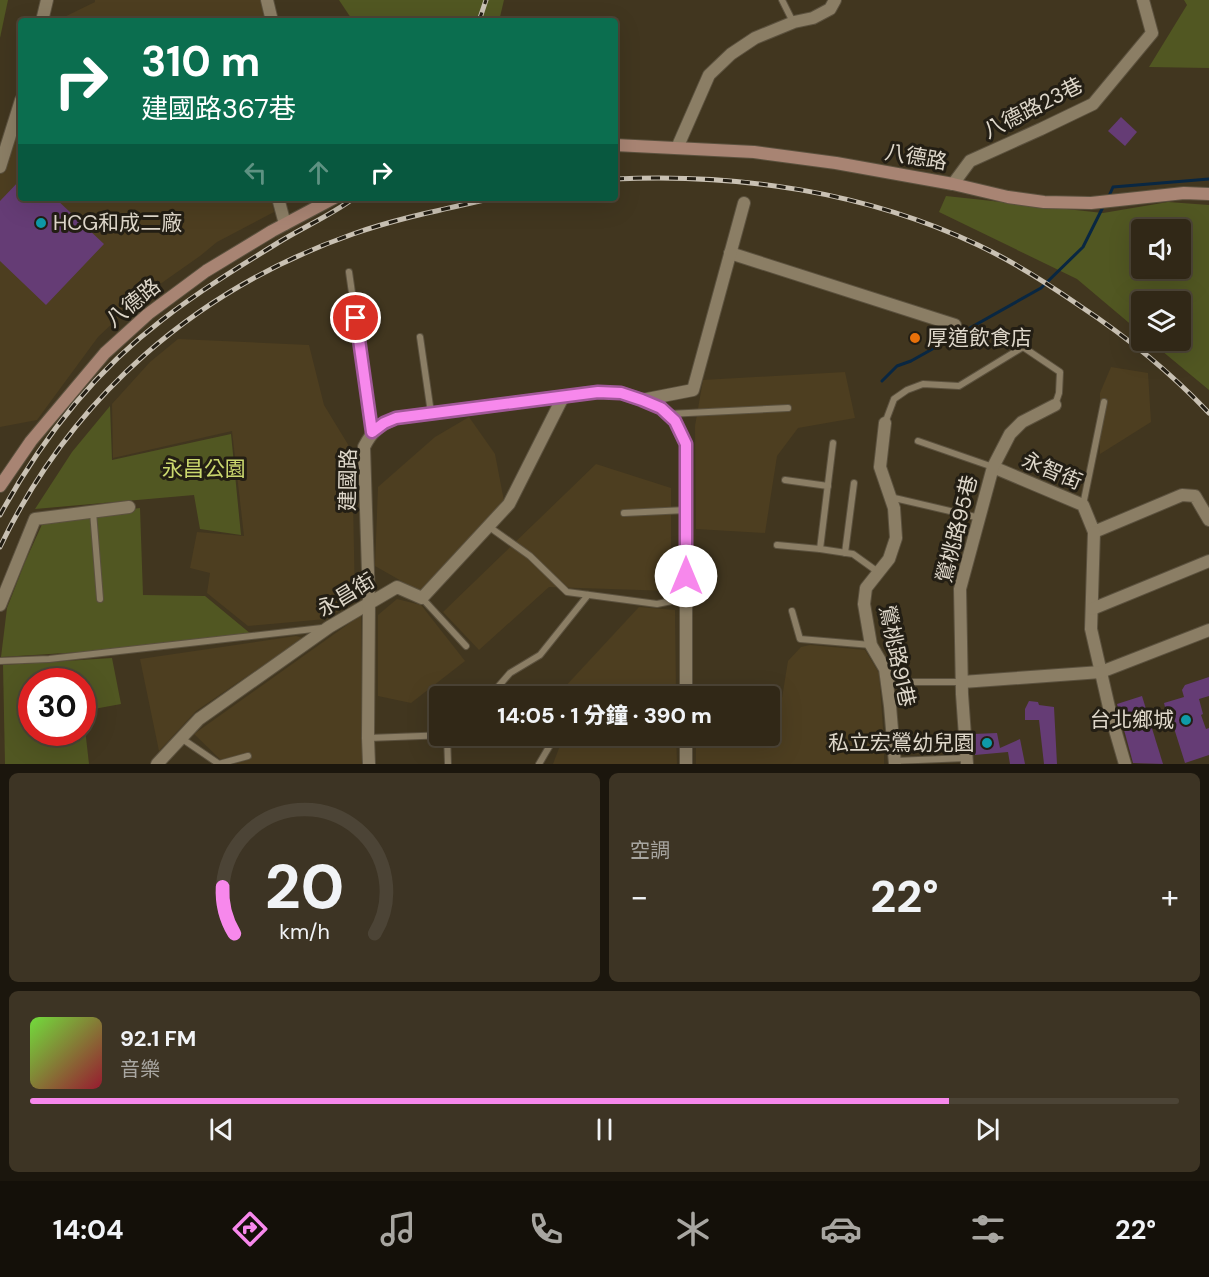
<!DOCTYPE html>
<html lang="zh-TW">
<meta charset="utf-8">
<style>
:root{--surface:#312817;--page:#3d3424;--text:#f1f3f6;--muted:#a8a6a1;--line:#4c4436;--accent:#f788ec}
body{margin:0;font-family:"DM Sans","Noto Sans TC",sans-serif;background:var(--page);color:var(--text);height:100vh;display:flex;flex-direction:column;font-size:22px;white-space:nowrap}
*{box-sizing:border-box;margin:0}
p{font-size:20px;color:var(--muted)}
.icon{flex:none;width:33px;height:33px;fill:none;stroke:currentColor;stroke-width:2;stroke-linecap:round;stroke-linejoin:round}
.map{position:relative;height:764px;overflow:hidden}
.side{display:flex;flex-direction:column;gap:9px;padding:9px;background:#1b160d;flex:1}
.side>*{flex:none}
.guide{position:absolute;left:18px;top:18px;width:600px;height:183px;border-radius:6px;box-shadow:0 6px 24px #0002,0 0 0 2px var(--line);background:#0b6e4f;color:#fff;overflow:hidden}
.fabs{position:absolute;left:1131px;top:219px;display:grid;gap:12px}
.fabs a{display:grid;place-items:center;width:60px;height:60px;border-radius:6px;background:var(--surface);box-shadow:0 6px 24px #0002,0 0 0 2px var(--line);font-size:30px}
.speed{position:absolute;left:18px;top:668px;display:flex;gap:12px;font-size:30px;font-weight:700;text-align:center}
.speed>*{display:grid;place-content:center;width:78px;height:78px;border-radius:50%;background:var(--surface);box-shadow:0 6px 24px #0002,0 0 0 2px var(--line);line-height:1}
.speed .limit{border:9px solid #d22;background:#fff;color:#111}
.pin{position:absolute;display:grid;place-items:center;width:51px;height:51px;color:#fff;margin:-26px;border:3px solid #fff;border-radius:50%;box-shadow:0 2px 6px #0007}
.me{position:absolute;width:66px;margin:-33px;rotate:0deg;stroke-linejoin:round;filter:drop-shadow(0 0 4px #0008)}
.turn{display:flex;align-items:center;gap:21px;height:126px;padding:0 24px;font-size:27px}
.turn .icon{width:78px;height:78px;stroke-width:2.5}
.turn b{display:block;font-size:42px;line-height:51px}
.lanes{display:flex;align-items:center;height:57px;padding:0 24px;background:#0003;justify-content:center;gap:30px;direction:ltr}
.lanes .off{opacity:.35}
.big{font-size:45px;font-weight:800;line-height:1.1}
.side .widget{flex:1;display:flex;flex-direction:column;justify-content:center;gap:9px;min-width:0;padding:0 21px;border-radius:9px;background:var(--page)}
.side .dial{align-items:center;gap:0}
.dial svg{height:156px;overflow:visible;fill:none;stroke:var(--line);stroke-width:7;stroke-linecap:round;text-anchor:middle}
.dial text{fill:var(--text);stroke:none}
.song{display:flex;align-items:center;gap:18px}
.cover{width:72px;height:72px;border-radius:9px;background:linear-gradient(135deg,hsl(100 70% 55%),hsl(350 70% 35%))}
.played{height:6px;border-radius:3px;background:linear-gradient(90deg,var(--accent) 80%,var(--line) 80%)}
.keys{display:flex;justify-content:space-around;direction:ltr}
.heat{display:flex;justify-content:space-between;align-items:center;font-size:33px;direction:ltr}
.side .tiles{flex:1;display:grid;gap:9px;grid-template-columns:1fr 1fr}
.widget:last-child{grid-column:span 2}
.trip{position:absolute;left:429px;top:686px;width:351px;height:60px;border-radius:6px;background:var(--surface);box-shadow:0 6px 24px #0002,0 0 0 2px var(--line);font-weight:800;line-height:60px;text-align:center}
.menu{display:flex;height:96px;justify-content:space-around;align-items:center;background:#141009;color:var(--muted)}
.menu .icon{width:42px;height:42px}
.menu .current{color:var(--accent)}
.menu b{font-size:27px;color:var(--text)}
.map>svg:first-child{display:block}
</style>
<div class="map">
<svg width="1209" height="764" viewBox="0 0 1209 764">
<rect width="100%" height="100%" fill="#41361f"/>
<g fill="#4d3e20">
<polygon points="95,0 266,0 269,21 56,21 95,2"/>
<polygon points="21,109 21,198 271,198 274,212 217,242 200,256 136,301 98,337 37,420 0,427 0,170"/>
<polygon points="178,339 309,345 324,405 352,451 355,600 326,619 248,626 207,593 210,573 190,568 197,532 244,536 232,431 113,458 112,404 150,362"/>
<polygon points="1111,367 1148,373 1151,422 1100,454 1100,393"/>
<polygon points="845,372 855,418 798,428 777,456 765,533 696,529 695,426 703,380"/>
<polygon points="469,417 495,454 504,501 419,591 375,566 378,487 435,437"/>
<polygon points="596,464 671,488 671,591 549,587 479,650 443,612"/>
<polygon points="397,599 421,605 465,661 411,703 378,696 378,615"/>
<polygon points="639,607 675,610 676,696 575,696 563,689"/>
<polygon points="361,615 362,764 225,764 194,734"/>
<polygon points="296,636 303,638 196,711 159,751 140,659"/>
<polygon points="810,645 865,650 879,673 884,742 884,764 696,764 696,735 751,735 763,745 777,729 788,661 801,647"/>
<polygon points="564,735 676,735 677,764 553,764"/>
</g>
<g fill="#515722" fill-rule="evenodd">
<polygon points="0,0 8,0 0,38"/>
<polygon points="339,0 504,0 499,21 353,21"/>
<polygon points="1184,0 1209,0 1209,68 1149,67 1187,5"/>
<path d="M946,196l157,17 65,-11 41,3v185l-59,-49 30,-1v-38h-38l-1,31 -64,-54 -138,-67zM1142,230h38v38h-38z"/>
<polygon points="110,406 112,460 231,434 241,535 200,529 194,495 35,509 72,452"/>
<polygon points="140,508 143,595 205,596 251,634 82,652 1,657 7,608 25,562 44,520"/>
<path d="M112,658l9,46 -38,7 6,53h-84l-2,-99zM32,681h50v51h-50z"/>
</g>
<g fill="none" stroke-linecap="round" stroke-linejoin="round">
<g stroke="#092742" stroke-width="3">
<polyline points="1109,196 1113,187 1209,179"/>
<polyline points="882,381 897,366 911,361 1041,288 1083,247 1103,207"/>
</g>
</g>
<g fill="#653c75">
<polygon points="1121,117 1137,132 1125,146 1108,131"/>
<polygon points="21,179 21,198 55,198 104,244 46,305 0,261 0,201"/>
<polygon points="1209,677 1209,696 1199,699 1203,714 1201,715 1206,729 1209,728 1209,755 1185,763 1173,725 1172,726 1168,719 1164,703 1184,697 1182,690 1185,685"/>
<polygon points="1142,696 1163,764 1133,763 1117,704"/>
<polygon points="1029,701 1038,702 1039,705 1054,707 1057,764 1044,764 1039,720 1025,720 1025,709"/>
<polygon points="997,733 1000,748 1020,739 1025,764 1010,764 1008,752 975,755 973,734"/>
</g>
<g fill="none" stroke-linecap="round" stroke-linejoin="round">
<defs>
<g id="lane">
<polyline points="782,0 793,22"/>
<polyline points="349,272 372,432"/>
<polyline points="420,337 431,413"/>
<polyline points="668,414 788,408"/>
<polyline points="885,423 894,399 907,390 923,384 959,386 1023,347 1060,372 1059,393 1055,405"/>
<polyline points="918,441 993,467"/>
<polyline points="833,443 820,549 853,554 878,572"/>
<polyline points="785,480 828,486"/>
<polyline points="890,497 980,518"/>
<polyline points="1083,505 1104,402"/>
<polyline points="93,512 100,599"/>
<polyline points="624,513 686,510"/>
<polyline points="488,526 530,556 567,592 657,604 686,598"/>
<polyline points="777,545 820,549"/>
<polyline points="845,553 854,483"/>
<polyline points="422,598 466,646"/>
<polyline points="792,611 800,639 871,645"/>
<polyline points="0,661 49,659 322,628"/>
<polyline points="887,682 962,682"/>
<polyline points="490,696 510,673 540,655 588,595"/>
<polyline points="447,735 448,764"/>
<polyline points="181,738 219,764"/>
<polyline points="368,738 448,735"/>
<polyline points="894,761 966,758"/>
<polyline points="219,764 248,756"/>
<polyline points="539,764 556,735"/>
</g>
<g id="street">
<polyline points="267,0 272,21"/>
<polyline points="42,21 47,0"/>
<polyline points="677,148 709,75 731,54 755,38 794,22 813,18 830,9 835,0"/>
<polyline points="0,167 21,100"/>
<polyline points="953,184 970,161 1041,129 1093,104 1152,33 1143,0"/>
<polyline points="278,198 285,224"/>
<polyline points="730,253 955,325"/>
<polyline points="642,400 693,390 744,203"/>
<polyline points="885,423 880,467 894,508 896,538 889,559 866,588 864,604 871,645 885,669 890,706 895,764"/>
<polyline points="993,467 1083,505 1094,532 1182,495 1195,496 1209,520"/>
<polyline points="1094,532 1091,629 1111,716 1125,764"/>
<polyline points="0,605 35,519 129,507"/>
<polyline points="1092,609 1209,561"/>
<polyline points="962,682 1101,672 1209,630"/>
<polyline points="157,764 199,719 329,627 397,587 422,598 509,504 563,397"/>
<path d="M369,764l-1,-26 1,-135 -5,-156c8,-16 15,-21 32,-29l202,-26 23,1 21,7 19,8 14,13 11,23v252"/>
<polyline points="686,764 686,735"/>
<polyline points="967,764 962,694 960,589 993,467 1010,434 1022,422 1055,405"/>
</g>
<g id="secondary">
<polyline points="615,145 754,152 836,163 953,184 1008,197 1044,202 1091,203 1184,193 1209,194"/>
<polyline points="0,486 31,441 105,353 148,314 206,271 272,231 334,198"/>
</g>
</defs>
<use href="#lane" stroke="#5b513e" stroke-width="8"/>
<use href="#street" stroke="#5b513e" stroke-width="14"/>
<use href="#secondary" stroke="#5b513e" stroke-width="14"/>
<use href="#lane" stroke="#8b7e65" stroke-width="6"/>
<use href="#street" stroke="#8b7e65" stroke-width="12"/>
<use href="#secondary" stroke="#a88473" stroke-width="12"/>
<defs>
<g id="rail">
<polyline points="479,21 486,0"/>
<path d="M615,179c123,-6 251,13 363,66 36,17 69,38 102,61 47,31 90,66 129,107"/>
<path d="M0,515c41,-75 94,-143 162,-195 36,-28 75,-52 114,-76 25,-16 54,-28 78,-46"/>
<path d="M0,547c72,-150 196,-258 353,-313 45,-16 93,-25 140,-36"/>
</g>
</defs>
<use href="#rail" stroke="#c9c1b3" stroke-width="5"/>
<use href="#rail" stroke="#231e14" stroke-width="3" stroke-dasharray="9" stroke-linecap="butt"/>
</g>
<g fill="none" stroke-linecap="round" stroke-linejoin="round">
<defs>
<polyline id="route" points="356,318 372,432 384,423 396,418 598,392 621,393 642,400 661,408 675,421 686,444 686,576"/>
</defs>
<use href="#route" stroke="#a15899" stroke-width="15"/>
<use href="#route" stroke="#f788ec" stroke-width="10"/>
</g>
<g fill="#0f9aa8" stroke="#231e14" stroke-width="2">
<circle cx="41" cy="223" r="6"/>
<circle cx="1186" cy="720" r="6"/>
<circle cx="987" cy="743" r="6"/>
</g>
<circle fill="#e8710a" stroke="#231e14" stroke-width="2" cx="915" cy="338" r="6"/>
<g text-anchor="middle" stroke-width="6" stroke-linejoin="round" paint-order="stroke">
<g font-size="21" fill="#ded7ca" stroke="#231e14">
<text transform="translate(1033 108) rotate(-27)" y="7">八德路23巷</text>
<text transform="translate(916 157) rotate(10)" y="7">八德路</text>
<text transform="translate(133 303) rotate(-39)" y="7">八德路</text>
<text transform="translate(1052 471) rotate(23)" y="7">永智街</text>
<text transform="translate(348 480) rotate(-89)" y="7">建國路</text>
<text transform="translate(957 529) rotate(-76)" y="7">鶯桃路95巷</text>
<text transform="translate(346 595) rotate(-31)" y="7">永昌街</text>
<text transform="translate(897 656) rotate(78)" y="7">鶯桃路91巷</text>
</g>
<g font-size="21" fill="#ded7ca" stroke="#231e14" text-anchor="start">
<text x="53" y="230">HCG和成二廠</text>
<text x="927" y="345">厚道飲食店</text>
<text x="1174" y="727" text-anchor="end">台北鄉城</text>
<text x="975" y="750" text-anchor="end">私立宏鶯幼兒園</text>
</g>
<g font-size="21" fill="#cbd86e" stroke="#231e14">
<text x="204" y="476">永昌公園</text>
</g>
</g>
</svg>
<div class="fabs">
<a><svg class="icon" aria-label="sound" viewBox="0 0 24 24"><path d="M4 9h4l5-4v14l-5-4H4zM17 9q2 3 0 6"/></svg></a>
<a><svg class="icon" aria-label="layers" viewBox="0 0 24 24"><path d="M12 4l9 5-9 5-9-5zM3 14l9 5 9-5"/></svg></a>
</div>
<div class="speed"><div class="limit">30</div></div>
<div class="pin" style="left:356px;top:318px;background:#d93025"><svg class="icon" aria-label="arrive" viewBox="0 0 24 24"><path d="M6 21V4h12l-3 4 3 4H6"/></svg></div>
<svg class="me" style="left:686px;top:576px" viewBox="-20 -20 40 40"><circle r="19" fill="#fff"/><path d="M0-13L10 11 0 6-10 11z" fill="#f788ec"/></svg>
<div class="trip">14:05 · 1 分鐘 · 390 m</div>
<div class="guide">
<div class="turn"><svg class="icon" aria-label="right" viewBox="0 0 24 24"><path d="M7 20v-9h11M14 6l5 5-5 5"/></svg><div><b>310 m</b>建國路367巷</div></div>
<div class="lanes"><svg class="icon off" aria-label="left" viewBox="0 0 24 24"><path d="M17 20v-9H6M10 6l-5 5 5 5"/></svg><svg class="icon off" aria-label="ahead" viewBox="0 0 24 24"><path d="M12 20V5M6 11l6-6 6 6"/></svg><svg class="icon" aria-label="right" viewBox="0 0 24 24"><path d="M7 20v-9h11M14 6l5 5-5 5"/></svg></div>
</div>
</div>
<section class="side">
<div class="tiles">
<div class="widget dial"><svg viewBox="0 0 100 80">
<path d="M14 69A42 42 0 1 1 86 69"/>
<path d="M14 69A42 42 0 0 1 8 45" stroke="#f788ec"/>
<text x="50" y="56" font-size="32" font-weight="700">20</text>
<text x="50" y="72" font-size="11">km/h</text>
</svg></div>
<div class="widget"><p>空調</p>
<div class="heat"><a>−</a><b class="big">22°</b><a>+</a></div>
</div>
<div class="widget">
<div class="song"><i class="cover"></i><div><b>92.1 FM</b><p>音樂</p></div></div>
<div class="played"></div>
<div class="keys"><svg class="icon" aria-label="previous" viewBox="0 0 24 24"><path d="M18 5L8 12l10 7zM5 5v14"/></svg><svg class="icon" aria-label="pause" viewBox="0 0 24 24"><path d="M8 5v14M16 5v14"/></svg><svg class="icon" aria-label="next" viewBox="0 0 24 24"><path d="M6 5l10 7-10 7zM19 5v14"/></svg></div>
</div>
</div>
</section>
<nav class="menu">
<b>14:04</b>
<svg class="icon current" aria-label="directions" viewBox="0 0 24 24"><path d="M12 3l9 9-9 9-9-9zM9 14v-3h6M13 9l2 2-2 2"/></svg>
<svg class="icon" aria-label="music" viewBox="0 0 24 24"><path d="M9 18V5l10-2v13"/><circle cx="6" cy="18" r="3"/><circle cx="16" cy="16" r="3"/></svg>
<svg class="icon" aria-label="phone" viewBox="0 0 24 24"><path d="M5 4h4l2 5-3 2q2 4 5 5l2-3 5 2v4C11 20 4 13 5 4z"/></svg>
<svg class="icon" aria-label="climate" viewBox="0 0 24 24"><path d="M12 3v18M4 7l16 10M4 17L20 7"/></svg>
<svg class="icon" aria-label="car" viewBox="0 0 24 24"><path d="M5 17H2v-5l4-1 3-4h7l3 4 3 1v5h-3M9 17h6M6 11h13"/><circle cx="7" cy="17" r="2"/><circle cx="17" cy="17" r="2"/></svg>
<svg class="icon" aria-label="filters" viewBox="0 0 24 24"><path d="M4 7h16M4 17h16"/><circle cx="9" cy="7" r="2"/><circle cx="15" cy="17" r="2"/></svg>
<b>22°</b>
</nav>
